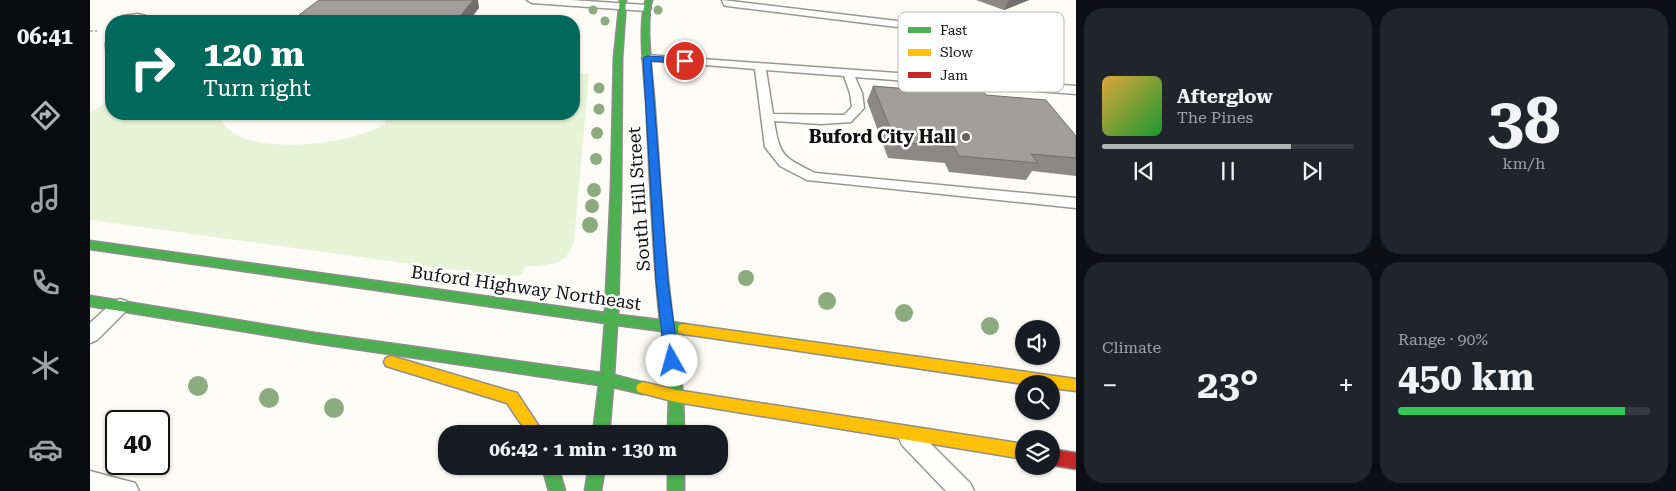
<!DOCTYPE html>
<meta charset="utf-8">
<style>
:root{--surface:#171b24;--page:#20242c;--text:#f1f3f6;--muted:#9ea1a6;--line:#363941;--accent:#b2b2b3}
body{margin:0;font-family:"Roboto Serif",serif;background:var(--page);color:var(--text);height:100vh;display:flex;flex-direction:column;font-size:19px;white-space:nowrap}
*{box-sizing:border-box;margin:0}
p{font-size:16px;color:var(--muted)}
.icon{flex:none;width:28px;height:28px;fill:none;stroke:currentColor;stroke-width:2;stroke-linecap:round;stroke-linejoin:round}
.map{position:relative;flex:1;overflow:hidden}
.panel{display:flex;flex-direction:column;gap:8px;padding:8px;background:#0d0f14;width:600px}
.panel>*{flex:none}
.hud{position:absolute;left:15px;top:15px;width:475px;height:105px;border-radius:20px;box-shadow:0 1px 4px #0004;background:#00695c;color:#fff;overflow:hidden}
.tools{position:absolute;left:925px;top:320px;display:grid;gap:10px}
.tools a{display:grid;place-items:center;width:45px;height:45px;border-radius:50%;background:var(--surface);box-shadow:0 1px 4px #0004;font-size:25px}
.speed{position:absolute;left:15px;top:410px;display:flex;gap:10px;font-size:25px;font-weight:700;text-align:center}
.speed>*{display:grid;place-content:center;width:65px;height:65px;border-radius:50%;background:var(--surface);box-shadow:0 1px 4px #0004;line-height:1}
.speed .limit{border:2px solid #111;border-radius:8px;background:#fff;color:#111}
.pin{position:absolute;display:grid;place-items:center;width:42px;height:42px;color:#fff;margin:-21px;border:2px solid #fff;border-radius:50%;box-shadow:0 1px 5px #0007}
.me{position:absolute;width:55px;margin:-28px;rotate:353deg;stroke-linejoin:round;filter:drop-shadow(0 0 4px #0008)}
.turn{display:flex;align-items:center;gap:18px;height:105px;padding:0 15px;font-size:22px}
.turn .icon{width:65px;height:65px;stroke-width:2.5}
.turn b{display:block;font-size:35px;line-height:42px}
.big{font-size:38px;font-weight:700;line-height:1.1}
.panel .card{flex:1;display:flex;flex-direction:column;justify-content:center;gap:8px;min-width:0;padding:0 18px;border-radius:20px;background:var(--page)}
.panel .dial{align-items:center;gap:0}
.dial b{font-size:65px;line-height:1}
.song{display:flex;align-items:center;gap:15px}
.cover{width:60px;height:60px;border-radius:8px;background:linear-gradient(135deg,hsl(40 70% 55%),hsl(130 70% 35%))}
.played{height:5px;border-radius:2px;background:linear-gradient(90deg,var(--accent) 75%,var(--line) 75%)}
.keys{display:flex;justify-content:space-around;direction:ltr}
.heat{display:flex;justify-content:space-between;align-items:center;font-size:28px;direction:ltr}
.charge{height:8px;border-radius:4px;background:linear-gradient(90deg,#34c759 90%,var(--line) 0)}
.panel .tiles{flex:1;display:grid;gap:8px;grid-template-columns:repeat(2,1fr)}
.trip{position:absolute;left:348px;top:425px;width:290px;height:50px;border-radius:20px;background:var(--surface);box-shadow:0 1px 4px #0004;font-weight:700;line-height:50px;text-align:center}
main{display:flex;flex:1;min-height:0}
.tabs{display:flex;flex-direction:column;width:90px;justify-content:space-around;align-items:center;background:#090b0e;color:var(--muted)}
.tabs .icon{width:35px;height:35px}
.tabs .on{color:var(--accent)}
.tabs b{font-size:22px;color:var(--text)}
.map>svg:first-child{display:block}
</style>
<main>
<nav class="tabs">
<b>06:41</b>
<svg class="icon on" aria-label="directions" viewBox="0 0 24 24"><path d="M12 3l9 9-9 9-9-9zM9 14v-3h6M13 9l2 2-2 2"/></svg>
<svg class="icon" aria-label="music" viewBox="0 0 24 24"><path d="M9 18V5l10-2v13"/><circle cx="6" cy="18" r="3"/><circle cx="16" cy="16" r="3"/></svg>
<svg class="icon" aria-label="phone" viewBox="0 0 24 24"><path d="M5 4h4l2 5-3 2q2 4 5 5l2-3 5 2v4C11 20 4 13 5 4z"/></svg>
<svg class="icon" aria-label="climate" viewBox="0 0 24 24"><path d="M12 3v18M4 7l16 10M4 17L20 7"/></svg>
<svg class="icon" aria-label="car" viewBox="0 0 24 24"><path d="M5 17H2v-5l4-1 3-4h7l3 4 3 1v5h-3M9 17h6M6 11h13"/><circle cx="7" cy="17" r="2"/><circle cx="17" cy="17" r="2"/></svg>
</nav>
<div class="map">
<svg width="986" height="491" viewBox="0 0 986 491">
<rect width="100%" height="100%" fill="#fdfcf7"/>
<path fill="#e7f3d7" d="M484,73l15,1 -15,167c-8,27 -25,23 -49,26l-3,8 -12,1 -33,-3 -387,-53v-107l21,-14v15h105c5,7 11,15 19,20 32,20 119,10 151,-11l-14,-9h202z"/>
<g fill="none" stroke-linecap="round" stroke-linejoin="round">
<defs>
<g id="lane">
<polygon points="437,0 481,0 556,5 561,8 556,11 442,3"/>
<polygon points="632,0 807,21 812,24 807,27 637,6 634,5"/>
<polygon points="48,14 67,19 69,21 30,21 28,19 33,16"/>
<polygon points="21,40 21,51 16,48 16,43"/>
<path d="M557,55l429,31v8l-221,-17 7,16 2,15 -13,14 -30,2 -47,-3c6,36 9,36 41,52l261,25v10l-269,-28 -27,-14 -15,-19 -10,-78 -112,-9 -1,-2zM676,70l78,6 6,17 2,14 -8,8 -71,-1z"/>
<polygon points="30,299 36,301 39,306 36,311 7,340 0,343 0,323 24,301"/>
<polygon points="820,428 828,431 880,483 884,491 856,491 812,445 809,438 812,431"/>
<polygon points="0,471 45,483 49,491 0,491"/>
</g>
<g id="fast">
<path d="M530,0h6l-4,58 -1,132 -3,125 42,5c-8,-73 -10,-147 -14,-221 -2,-24 -8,-78 0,-99h6c-7,20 0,75 2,98 6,75 9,150 19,224l16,3 1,4 -1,4 -5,1 -9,-1 8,63 1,38h-16l1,-38 -7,-65 -45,-6 -3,50 34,9 2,4 -2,4 -5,2 -30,-7 -4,47h-16l6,-49 -284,-42 -225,-37v-10l225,37 286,40 4,-50 -515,-74v-8l515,72 6,-123 3,-132z"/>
<polygon points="452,466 468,466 475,491 459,491"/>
<polygon points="499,466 515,466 511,491 495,491"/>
<rect x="578" y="466" width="16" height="25"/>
</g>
<g id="slow">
<polygon points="594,324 986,379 986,391 961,388 961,384 934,384 594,334 589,333 588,329 589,325"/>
<polygon points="301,356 427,393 454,434 438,434 417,403 296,366 294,362 296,358"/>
<polygon points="553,382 586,390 934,444 934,459 586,402 548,392 546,388 548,384"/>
</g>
<polygon id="jam" points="961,449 986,453 986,469 961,465"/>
</defs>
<use href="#lane" stroke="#979795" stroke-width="3"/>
<use href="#fast" stroke="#8e8d8b" stroke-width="3"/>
<use href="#slow" stroke="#8e8d8b" stroke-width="3"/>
<use href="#jam" stroke="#8e8d8b" stroke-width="3"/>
<polyline stroke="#b9b9b8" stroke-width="2" stroke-dasharray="3 2" stroke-linecap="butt" points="0,31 7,31"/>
<use href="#lane" fill="#fffffe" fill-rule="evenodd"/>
<use href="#fast" fill="#4caf50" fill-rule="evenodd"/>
<use href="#slow" fill="#ffc107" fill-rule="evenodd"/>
<use href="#jam" fill="#c62828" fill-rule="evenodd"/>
</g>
<g fill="#8cac80">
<circle cx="503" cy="10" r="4.5"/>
<circle cx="568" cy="10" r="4.5"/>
<circle cx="515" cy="21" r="4.5"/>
<circle cx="509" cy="88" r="5.5"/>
<circle cx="509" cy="109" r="5.5"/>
<circle cx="507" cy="133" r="6"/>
<circle cx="506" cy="159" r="6"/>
<circle cx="504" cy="190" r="7"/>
<circle cx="502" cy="206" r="7"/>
<circle cx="500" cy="225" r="8"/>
<circle cx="656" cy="278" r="8"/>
<circle cx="737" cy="301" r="9"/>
<circle cx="814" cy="313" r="9"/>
<circle cx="900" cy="326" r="9"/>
<circle cx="108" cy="386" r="10"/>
<circle cx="179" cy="398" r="10"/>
<circle cx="244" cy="408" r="10"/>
</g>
<g fill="#8a8986">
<polygon points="886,0 939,0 914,10"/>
<polygon points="783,86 837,90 839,86 896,95 986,136 986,176 942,171 936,180 859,172 855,163 798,158 777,101"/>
</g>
<g fill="#716f6d">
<polygon points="383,0 388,0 389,8 379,21 366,21"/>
<polygon points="919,0 939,0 914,10"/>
</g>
<g fill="#a19f9c" stroke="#716f6d">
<polygon points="229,0 383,0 366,21 201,21"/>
<polygon points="783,86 841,91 839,86 893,91 896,95 956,100 986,136 986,158 941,154 948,163 869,156 864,147 806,142"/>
</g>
<polygon fill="#1a73e8" stroke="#114b97" points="557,56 595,58 599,61 595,63 561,61 578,282 589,361 587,365 582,367 577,365 575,361 566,282 553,58"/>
<circle fill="#646362" stroke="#fff" stroke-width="2" cx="876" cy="137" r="5"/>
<g text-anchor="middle" stroke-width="5" stroke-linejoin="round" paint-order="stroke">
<g font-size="18" font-weight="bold" fill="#111" stroke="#fff" text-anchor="end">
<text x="866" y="143">Buford City Hall</text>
</g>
<g font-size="18" fill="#111" stroke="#fff">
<text transform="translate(549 199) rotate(-94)" y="6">South Hill Street</text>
<text transform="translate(436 288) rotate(8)" y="6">Buford Highway Northeast</text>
</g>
</g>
<rect x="808" y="12" width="166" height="80" rx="8" fill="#fff" stroke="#b8b8b8" stroke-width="1"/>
<rect x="818" y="27" width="23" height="6" fill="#4caf50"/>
<rect x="818" y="49" width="23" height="7" fill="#ffc107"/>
<rect x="818" y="72" width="23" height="6" fill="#c62828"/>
<g font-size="14" fill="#111">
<text x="850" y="35">Fast</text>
<text x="850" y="57">Slow</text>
<text x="850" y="80">Jam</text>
</g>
</svg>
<div class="tools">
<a><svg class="icon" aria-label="sound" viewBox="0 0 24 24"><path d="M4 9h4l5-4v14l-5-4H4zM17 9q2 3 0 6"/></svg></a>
<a><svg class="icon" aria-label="search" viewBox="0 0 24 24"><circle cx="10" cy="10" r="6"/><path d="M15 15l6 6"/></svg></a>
<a><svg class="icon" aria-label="layers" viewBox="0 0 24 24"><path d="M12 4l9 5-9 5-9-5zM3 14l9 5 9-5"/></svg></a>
</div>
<div class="speed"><div class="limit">40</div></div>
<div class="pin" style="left:595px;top:61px;background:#d93025"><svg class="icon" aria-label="arrive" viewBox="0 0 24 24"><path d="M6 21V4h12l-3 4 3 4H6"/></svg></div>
<svg class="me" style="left:582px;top:361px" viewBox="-20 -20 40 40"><circle r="19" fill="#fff"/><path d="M0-13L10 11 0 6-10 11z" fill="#1a73e8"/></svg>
<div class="trip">06:42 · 1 min · 130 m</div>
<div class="hud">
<div class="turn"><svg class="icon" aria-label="right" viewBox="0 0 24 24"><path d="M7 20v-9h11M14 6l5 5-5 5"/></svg><div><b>120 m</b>Turn right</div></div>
</div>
</div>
<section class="panel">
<div class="tiles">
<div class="card">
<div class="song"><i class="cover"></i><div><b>Afterglow</b><p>The Pines</p></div></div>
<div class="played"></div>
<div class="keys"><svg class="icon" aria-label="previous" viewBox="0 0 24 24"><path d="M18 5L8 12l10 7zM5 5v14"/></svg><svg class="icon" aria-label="pause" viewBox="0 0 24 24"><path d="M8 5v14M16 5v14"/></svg><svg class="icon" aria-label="next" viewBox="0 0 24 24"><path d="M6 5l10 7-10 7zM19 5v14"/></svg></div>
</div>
<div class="card dial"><b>38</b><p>km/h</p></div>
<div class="card"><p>Climate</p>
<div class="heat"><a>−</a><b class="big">23°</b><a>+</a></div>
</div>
<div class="card"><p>Range · 90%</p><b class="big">450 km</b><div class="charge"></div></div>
</div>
</section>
</main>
